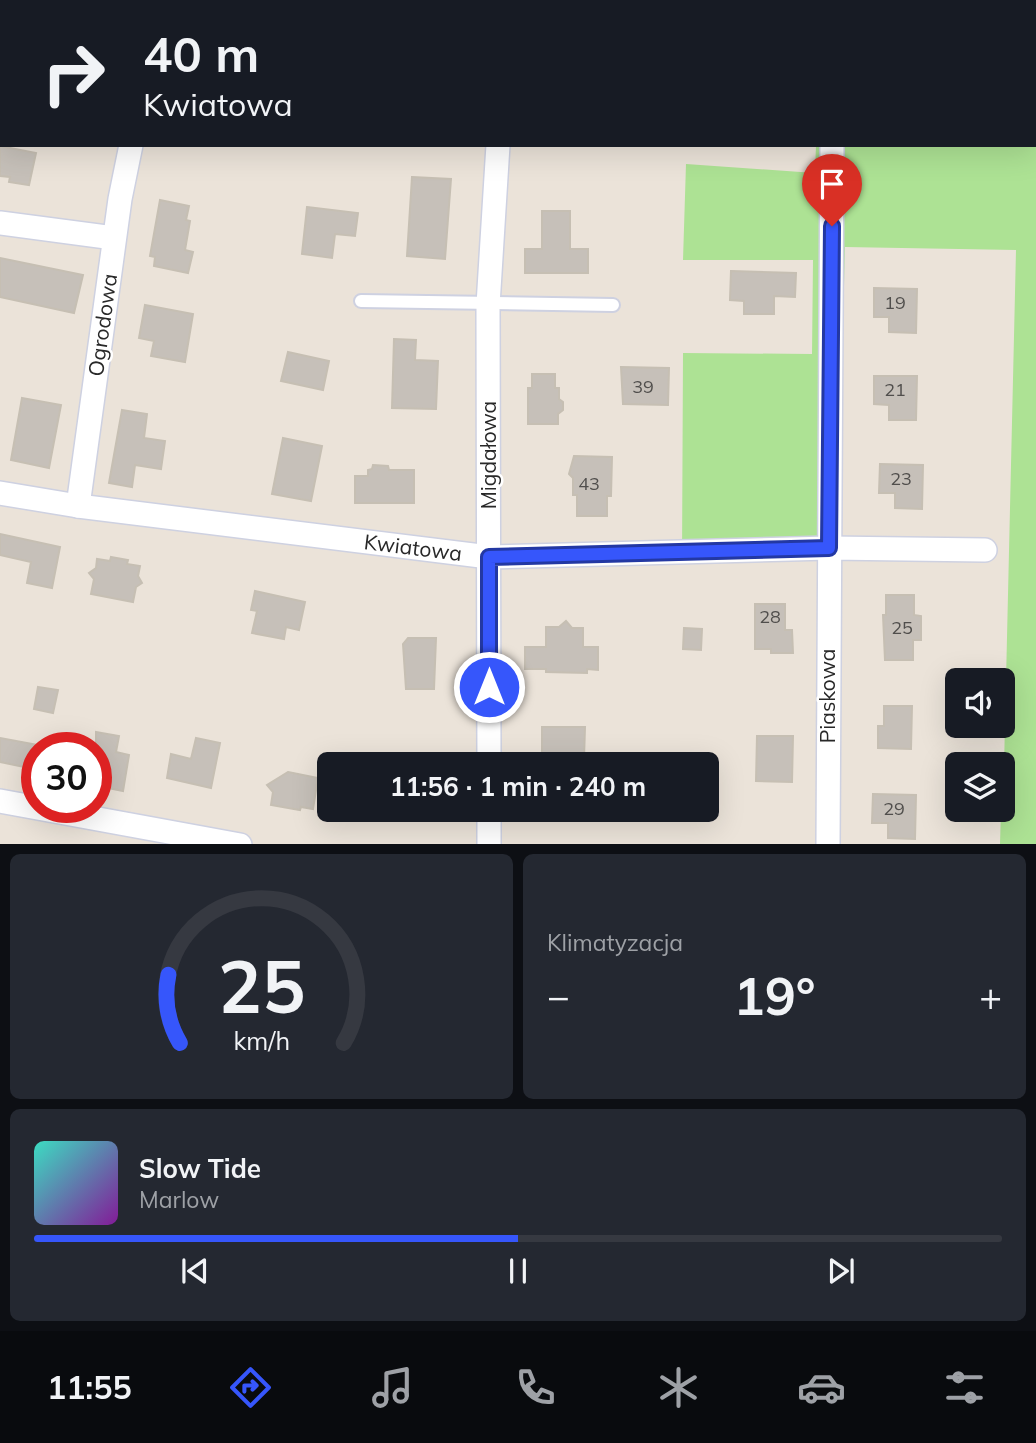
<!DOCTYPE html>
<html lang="pl">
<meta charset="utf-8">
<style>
:root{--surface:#171b24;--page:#242831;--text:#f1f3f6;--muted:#9ea1a6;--line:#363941;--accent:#3656fb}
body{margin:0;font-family:Mulish,sans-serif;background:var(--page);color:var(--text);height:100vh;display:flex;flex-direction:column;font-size:26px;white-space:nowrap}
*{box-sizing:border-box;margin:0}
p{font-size:23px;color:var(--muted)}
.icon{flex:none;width:38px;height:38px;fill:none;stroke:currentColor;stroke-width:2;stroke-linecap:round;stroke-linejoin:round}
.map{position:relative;height:844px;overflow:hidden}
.panel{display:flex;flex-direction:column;gap:10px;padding:10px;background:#0d0f14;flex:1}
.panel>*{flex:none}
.guide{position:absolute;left:0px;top:0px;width:1036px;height:147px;box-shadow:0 7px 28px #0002;background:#171b24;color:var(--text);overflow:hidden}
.fabs{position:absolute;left:945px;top:668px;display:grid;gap:14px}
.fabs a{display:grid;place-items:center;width:70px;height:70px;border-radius:10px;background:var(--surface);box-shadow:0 7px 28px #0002;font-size:35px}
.speed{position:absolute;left:21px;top:732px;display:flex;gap:14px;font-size:35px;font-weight:700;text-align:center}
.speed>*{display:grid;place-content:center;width:91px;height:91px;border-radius:50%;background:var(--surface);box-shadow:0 7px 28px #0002;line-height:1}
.speed .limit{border:10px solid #d22;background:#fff;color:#111}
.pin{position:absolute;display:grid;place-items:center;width:60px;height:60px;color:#fff;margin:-72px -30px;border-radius:50% 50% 50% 0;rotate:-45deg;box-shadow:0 0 7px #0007}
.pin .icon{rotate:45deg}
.me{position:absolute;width:77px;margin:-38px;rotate:0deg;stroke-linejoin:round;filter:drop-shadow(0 0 5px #0008)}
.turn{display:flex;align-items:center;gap:24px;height:147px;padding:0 28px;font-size:32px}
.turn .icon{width:91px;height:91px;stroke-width:2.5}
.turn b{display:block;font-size:49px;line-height:60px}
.big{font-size:52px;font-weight:700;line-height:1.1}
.panel .card{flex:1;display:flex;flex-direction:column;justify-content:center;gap:10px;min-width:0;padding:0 24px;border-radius:10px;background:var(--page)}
.panel .dial{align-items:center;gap:0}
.dial svg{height:182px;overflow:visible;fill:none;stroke:var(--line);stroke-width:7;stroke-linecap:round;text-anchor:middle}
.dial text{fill:var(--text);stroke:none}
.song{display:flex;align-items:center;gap:21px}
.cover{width:84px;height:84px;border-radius:10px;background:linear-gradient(135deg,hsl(170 70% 55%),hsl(290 70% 35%))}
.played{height:7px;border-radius:4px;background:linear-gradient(90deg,var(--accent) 50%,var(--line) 50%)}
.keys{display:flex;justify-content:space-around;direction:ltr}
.heat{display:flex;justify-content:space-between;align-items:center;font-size:38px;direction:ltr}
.panel .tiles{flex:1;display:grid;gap:10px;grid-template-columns:1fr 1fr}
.card:last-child{grid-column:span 2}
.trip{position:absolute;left:317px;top:752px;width:402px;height:70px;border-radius:10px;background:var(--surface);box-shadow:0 7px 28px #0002;font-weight:700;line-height:70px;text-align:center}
.menu{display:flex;height:112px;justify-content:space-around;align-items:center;background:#090b0e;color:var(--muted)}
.menu .icon{width:49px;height:49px}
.menu .active{color:var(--accent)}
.menu b{font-size:32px;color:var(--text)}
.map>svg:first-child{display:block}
</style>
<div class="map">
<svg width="1036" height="845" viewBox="0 0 1036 845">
<rect width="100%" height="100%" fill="#ebe3d9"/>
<polygon fill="#ade294" points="858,0 1036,0 1036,844 1000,844 1001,810 1003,810 1016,250 845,247 837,558 682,561 683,353 812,354 813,260 683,260 686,164 815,173 816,145 1034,145 1034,2"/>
<g fill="#c6c0b9" stroke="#c6bfb3" stroke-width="2">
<polygon points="0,146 36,153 29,185 9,182 10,177 0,176"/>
<polygon points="412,177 451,179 445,259 407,256"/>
<polygon points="160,200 189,206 186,220 190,221 185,250 193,252 188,273 154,266 155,257 150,256"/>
<polygon points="307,207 358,213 355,236 335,234 332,258 302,254"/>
<polygon points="542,211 570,211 570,249 588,249 588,273 525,273 525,249 542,249"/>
<polygon points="0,258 83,275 74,313 0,297"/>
<polygon points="731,271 796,273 795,297 774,296 774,314 744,314 744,301 730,300"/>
<polygon points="874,288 917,289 916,333 889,332 889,317 874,317"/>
<polygon points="145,305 193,314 185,362 151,356 154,341 139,338"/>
<polygon points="394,339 416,340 415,360 438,361 436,409 392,408"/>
<polygon points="288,352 329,361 323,390 281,381"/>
<polygon points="621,367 669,368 668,405 623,404"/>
<polygon points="532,374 555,374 555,388 559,388 559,399 563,402 563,410 558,414 558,424 528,424 528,388 532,388"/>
<polygon points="874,376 917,376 916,420 889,420 889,405 874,404"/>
<polygon points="22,398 61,405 49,468 11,460"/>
<polygon points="122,410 147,414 144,438 165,441 161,469 135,465 132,487 109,483"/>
<polygon points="283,438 322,446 311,501 272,494"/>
<polygon points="574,456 612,457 611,496 607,496 607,516 577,516 577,495 573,495 573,478 569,474"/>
<polygon points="880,464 923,465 922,509 895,508 895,493 879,493"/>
<polygon points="373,465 388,466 389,470 414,470 414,503 355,503 355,476 368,476 368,470 372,469"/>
<polygon points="0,534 60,547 52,588 27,583 31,562 0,555"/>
<polygon points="111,557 128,560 127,564 140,566 138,576 142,583 136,587 133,602 91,594 94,579 89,573 96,568 97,559 110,561"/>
<polygon points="255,591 305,602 299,630 286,627 284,639 252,633 257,611 251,610"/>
<polygon points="886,595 914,595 914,615 921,616 921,640 913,640 913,660 885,660 883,615 886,615"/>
<polygon points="755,604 785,604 785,630 792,630 793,653 771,653 771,649 755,649"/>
<polygon points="566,621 572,628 583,628 583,647 598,647 598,670 587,669 587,673 546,672 546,669 525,669 525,647 546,647 546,627 559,627"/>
<polygon points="684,628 702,629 701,650 683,649"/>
<polygon points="408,638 436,638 434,689 406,689 403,644"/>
<polygon points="38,687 58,690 53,713 34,709"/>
<polygon points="884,706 912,706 911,749 878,748 878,726 884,726"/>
<polygon points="542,727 585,727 584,759 542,758"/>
<polygon points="96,732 119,736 116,752 129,755 123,791 98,786 99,777 96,776"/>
<polygon points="757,736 793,736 792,782 756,781"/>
<polygon points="0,738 38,745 34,769 0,762"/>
<polygon points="196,738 220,743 211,788 167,778 171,754 191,759"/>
<polygon points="288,772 318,778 313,809 301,807 300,810 271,805 273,792 267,785"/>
<polygon points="873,794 916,795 915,839 888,838 888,823 872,823"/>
</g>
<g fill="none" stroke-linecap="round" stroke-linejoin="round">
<defs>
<polyline id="service" points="361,301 613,305"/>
<g id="minor">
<polyline points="160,2 161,0"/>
<polyline points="506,2 506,0"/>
<polyline points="834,2 834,0"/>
<polyline points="0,223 114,238"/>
<polyline points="0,493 78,506 489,557 829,548 985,550"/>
<polyline points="78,506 120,199 131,145"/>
<polyline points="489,765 488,305 498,145"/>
<polyline points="0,801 240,845"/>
<polyline points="489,845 489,810"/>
<polyline points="828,845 832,145"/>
</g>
</defs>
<use href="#service" stroke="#ced1e1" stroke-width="16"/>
<use href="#minor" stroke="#ced1e1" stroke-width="26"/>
<use href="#service" stroke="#fff" stroke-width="12"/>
<use href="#minor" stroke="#fff" stroke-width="23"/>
</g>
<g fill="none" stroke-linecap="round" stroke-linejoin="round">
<defs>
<polyline id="route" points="489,687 489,557 829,548 832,226"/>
</defs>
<use href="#route" stroke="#2338a3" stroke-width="18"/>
<use href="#route" stroke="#3656fb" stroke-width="12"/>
</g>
<g text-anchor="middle" stroke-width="5" stroke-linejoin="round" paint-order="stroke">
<g font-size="18" fill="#504e4c">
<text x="895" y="309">19</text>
<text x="643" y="393">39</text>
<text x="895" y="396">21</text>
<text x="901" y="485">23</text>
<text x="589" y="490">43</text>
<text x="770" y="623">28</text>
<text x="902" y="634">25</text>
<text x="894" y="815">29</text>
</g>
<g font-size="21" fill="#282828" stroke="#fff">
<text transform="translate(103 325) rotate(-82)" y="7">Ogrodowa</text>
<text transform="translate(489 455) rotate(-90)" y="7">Migdałowa</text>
<text transform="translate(413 548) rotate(7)" y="7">Kwiatowa</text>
<text transform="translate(828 696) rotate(-90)" y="7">Piaskowa</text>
</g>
</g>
</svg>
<div class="fabs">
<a><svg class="icon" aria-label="sound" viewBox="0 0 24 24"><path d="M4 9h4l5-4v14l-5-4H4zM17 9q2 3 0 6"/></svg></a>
<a><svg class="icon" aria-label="layers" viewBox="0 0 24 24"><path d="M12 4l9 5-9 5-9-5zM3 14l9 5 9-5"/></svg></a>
</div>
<div class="speed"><div class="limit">30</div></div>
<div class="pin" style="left:832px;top:226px;background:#d93025"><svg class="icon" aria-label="arrive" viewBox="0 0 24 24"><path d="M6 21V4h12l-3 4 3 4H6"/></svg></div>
<svg class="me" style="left:489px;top:687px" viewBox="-20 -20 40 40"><circle r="17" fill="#3656fb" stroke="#fff" stroke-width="3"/><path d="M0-11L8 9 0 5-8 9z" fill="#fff"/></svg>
<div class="trip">11:56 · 1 min · 240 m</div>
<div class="guide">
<div class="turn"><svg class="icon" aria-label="right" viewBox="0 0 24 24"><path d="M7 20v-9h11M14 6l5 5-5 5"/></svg><div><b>40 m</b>Kwiatowa</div></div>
</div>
</div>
<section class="panel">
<div class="tiles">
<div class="card dial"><svg viewBox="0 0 100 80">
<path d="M14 69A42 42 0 1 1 86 69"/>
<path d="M14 69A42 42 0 0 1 9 39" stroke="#3656fb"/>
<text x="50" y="56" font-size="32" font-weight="700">25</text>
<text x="50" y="72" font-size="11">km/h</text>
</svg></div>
<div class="card"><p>Klimatyzacja</p>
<div class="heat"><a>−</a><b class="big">19°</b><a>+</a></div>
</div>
<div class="card">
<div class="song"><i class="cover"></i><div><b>Slow Tide</b><p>Marlow</p></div></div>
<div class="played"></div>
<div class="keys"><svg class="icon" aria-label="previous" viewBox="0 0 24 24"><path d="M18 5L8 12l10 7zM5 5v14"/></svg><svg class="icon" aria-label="pause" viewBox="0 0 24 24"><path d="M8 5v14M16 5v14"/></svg><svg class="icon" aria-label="next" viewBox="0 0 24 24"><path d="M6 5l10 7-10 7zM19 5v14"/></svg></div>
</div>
</div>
</section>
<nav class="menu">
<b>11:55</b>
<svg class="icon active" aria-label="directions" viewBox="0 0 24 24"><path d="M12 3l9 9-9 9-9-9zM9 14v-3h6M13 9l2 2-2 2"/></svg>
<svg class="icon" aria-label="music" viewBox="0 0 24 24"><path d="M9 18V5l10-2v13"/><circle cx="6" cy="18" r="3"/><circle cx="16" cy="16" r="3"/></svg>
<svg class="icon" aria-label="phone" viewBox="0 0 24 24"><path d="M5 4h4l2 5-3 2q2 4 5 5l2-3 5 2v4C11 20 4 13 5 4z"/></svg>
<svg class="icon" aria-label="climate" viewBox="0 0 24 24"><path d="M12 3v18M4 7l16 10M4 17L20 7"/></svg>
<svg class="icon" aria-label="car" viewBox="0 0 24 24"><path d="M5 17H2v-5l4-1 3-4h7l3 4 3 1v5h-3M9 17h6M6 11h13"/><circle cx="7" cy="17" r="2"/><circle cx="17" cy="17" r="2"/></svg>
<svg class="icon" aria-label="filters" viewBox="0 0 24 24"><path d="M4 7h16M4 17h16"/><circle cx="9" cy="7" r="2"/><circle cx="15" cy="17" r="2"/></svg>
</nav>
